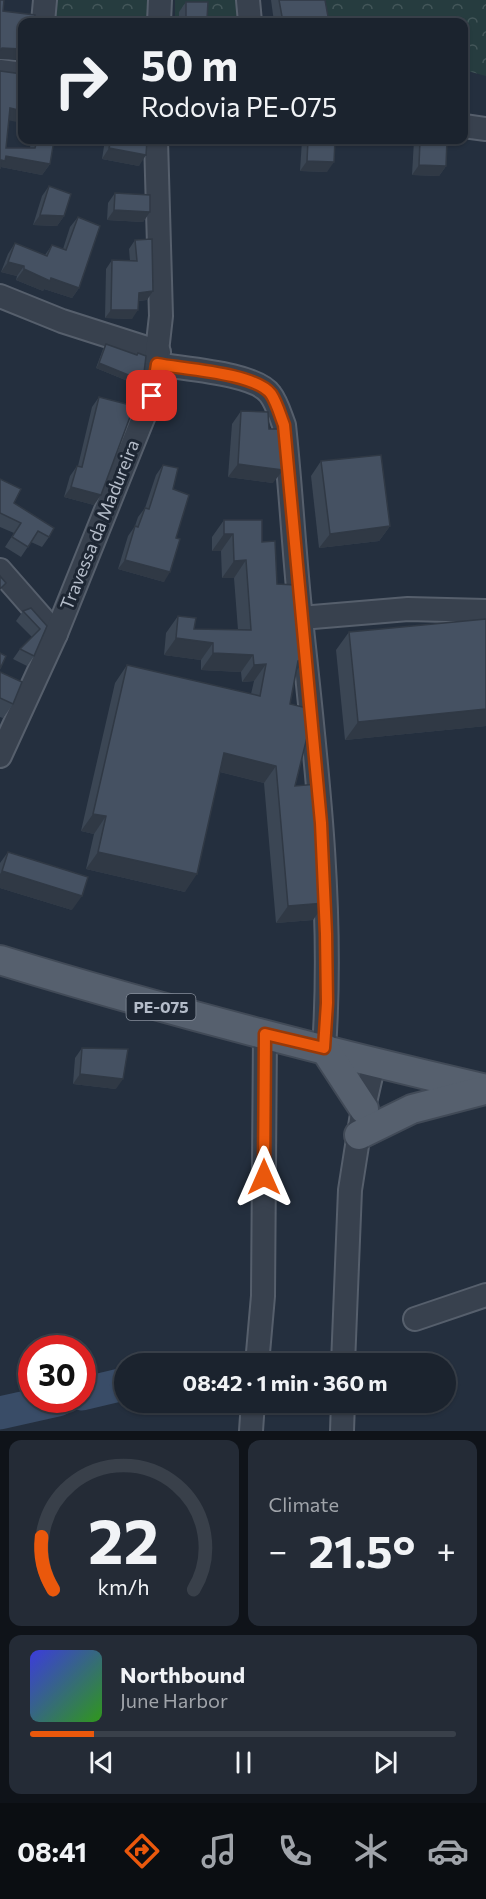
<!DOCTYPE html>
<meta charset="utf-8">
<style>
:root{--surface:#1b232e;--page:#242b36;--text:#f1f3f6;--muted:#a0a4aa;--line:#39404a;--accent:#ea580c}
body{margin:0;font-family:Commissioner,sans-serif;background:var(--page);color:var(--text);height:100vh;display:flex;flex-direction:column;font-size:22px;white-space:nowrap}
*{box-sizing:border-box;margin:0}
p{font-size:20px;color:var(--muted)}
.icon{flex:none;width:33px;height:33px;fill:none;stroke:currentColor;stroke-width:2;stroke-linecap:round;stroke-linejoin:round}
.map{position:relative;height:1431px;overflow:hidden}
.drawer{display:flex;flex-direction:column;gap:9px;padding:9px;background:#0f1319;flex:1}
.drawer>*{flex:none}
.guide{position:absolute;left:18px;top:18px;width:450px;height:126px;border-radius:12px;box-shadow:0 2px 4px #0004,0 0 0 2px var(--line);background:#1b232e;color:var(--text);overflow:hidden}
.speed{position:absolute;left:18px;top:1335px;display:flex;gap:12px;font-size:30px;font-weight:700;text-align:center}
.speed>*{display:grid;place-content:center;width:78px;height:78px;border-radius:50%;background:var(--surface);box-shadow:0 2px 4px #0004,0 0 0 2px var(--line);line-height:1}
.speed .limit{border:9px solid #d22;background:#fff;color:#111}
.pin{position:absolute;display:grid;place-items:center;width:51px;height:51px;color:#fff;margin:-26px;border-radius:12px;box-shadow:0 3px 9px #0006}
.me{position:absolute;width:66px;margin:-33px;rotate:0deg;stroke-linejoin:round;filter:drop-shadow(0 0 4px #0008)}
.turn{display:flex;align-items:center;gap:21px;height:126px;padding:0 24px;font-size:27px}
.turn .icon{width:78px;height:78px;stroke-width:2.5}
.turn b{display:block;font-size:42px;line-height:51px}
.big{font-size:45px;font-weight:700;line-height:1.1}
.drawer .tile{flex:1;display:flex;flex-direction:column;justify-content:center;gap:9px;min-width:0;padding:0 21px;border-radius:12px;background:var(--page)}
.drawer .dial{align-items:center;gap:0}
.dial svg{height:156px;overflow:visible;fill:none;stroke:var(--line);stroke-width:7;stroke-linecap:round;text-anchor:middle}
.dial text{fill:var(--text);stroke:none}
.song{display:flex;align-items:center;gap:18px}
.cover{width:72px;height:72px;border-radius:9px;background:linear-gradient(135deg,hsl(240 70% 55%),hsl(110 70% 35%))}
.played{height:6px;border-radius:3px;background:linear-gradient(90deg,var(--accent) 15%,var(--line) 15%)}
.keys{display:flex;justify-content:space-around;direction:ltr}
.heat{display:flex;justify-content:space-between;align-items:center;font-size:33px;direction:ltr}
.drawer .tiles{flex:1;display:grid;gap:9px;grid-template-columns:1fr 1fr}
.tile:last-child{grid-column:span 2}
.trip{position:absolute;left:114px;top:1353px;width:342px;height:60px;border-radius:30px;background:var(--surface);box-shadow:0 2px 4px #0004,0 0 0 2px var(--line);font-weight:700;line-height:60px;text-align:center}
.tab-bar{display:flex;height:96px;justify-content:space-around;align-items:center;background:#0b0e12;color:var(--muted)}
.tab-bar .icon{width:42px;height:42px}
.tab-bar .selected{color:var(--accent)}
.tab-bar b{font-size:27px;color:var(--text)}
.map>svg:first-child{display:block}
</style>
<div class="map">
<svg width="486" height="1431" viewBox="0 0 486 1431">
<defs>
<pattern id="forest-crowns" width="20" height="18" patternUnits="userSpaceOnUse" patternTransform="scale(1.5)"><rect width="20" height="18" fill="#263c3f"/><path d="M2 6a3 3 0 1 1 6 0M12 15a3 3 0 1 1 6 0" fill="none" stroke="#435659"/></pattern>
</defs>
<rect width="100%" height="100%" fill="#242f3e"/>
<g fill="url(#forest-crowns)">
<polygon points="56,0 153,0 152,22 92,22 53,19"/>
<rect x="175" y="0" width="64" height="22"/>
<polygon points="325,0 486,0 486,76 464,70 464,22 323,22"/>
</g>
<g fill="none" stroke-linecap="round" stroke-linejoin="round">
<g stroke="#394c67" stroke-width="33">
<polyline points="82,1394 124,1384"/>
<polyline points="0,1413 58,1400"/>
</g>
<defs>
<g id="minor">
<polyline points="248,0 250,22"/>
<polyline points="43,22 45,0"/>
<polyline points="159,22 160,0"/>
<polyline points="0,71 22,74"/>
<polyline points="464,126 486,129"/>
<polyline points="0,296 62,321 159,352"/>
<path d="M157,364c26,5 98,9 113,30 7,9 10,21 14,31 7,64 10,129 17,194 15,142 33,286 23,429"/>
<polyline points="0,570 56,634"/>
<polyline points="301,618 408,609 486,611"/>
<polyline points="0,756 56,634 152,396 161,316 156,140"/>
<polyline points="415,1319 486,1295"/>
<polyline points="257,1364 263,1296 265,1034"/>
<polyline points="343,1364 350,1190 361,1120 374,1063"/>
<polyline points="251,1431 253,1402"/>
<polyline points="342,1431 343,1402"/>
</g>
<g id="major">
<path d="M0,960c160,49 323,91 486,129"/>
<polyline points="324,1048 364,1109"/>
<polyline points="359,1135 412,1109 481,1091"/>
</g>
</defs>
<use href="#minor" stroke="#565f6c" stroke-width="26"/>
<use href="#major" stroke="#414a57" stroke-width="32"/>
<use href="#minor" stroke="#38414e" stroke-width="22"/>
<use href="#major" stroke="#56606e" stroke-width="28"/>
</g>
<g fill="#3b4654">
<polygon points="271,0 325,0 329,22 274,22"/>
<polygon points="186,2 207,19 228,22 179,22 179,12"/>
<polygon points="9,120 6,148 30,148 31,140 54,140 50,164 42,175 1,167 0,169"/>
<polygon points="100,140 147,140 139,166 102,159 105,140"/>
<polygon points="302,140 335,140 327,172 300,171"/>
<polygon points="414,140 447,140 446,166 439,176 412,175"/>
<polygon points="49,186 64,216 57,226 33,225 42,196"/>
<polygon points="115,193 150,212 143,222 107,220 108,203"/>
<polygon points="78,217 79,288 72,298 44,289 43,291 16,280 17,276 1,272 8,254 15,243 45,255 52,245 63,249 70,227"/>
<polygon points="135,240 147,300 138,301 132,319 105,318 106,269 112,260 130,261 129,249"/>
<polygon points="106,344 137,355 138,353 140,386 96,368 103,349"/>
<polygon points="99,397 94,505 64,497 70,476 77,466 78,466 92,407"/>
<polygon points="241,411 273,483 228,477 232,424"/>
<polygon points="321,461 390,526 379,541 319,548 311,476"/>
<polygon points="163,465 173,489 176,538 164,582 118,569 128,536 135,526 138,517 145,508 156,475"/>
<polygon points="0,479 14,503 49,537 42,547 31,542 21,557 5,547 14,533 0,527"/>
<polygon points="224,520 262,542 277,584 296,672 290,704 295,786 313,920 276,923 264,783 220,772 185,892 86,869 94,834 81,831 115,683 127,665 251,694 254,681 242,682 241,672 201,670 201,660 164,655 166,633 178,616 194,629 238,630 234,578 222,578 221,551 212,551 212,537"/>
<polygon points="23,611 47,626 34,656 27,666 13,659 20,649 32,637 16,621"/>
<polygon points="486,619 486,726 345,740 336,650 349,632"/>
<polygon points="0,672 13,704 3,718 0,717"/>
<polygon points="8,852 72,910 0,888 0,863"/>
<polygon points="82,1048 116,1089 73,1084 75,1058"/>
</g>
<g fill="#303945">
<polygon points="2,48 22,49 22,60 0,59 0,51"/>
<polygon points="10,108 22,111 22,123 2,119"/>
<polygon points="109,148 146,155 139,166 102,159"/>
<polygon points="6,156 50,164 42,175 1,167 0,168 0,162"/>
<polygon points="307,161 334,162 327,172 300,171"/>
<polygon points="419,165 446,166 439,176 412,175"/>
<polygon points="114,210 150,212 143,222 107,220"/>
<polygon points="40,215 64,216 57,226 33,225"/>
<polygon points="8,262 24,266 17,276 1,272"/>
<polygon points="24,269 79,288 72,298 44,289 43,291 16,280"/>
<polygon points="153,291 147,300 132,301 139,293"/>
<polygon points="111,310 138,310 132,319 105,318"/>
<polygon points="99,363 143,381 140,386 96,368"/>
<polygon points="238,464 283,470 273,483 228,477"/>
<polygon points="71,487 101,495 94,505 64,497"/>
<polygon points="390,526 379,541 319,548 330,534"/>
<polygon points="224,534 233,534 221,551 212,551"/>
<polygon points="125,560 170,572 164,582 118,569"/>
<polygon points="246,560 234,578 222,578 234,561"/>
<polygon points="176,638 213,643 201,660 164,655"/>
<polygon points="213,653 253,655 241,672 201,670"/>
<polygon points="304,660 292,677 298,661"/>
<polygon points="266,664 254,681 242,682 254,665"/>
<polygon points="486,709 486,726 345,740 358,722"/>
<polygon points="224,753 276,766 264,783 212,770"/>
<polygon points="93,814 106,816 94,834 81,831"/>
<polygon points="98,852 197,874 185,892 86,869"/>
<polygon points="2,871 82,896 72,910 0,888 0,874"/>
<polygon points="325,903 313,920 276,923 288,906"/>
<polygon points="80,1074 123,1079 116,1089 73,1084"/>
</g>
<g fill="#455162" stroke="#303945" stroke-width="1.5">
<polygon points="0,0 4,0 3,11 35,15 34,22 22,22 22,49 2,48 0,51"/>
<polygon points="279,0 325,0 329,22 283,22"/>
<polygon points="186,2 208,2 207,19 228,20 228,22 186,22"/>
<polygon points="62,19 99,22 62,22"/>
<polygon points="0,71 22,74 22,111 10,108 6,148 35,148 37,140 54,140 50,164 6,156 5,161 1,160 0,169"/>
<polygon points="111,140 147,140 146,155 109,148"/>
<polygon points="308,140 335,140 334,162 307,161"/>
<polygon points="420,140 447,140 446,166 419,165"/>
<polygon points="49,186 71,194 64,216 40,215"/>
<polygon points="115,193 150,195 150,212 114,210"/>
<polygon points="78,217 100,226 79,288 51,278 50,281 24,269 24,266 8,262 15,243 47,256 52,245 66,250"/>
<polygon points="152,239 153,291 139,293 138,310 111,310 112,260 137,261 135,240"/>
<polygon points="106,344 137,355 138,353 146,356 143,381 99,363"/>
<polygon points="99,397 134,406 101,495 71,487 77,466 82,467"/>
<polygon points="241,411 268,412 269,429 281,429 283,470 238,464"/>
<polygon points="381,455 390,526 330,534 321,461"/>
<polygon points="163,465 178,468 173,489 189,495 176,538 180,539 170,572 125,560 135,526 138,527 145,508 149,509"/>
<polygon points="0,479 21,489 14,503 54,528 49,537 38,531 28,547 12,537 21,523 0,513"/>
<polygon points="224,520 262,520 262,542 275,541 277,584 296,585 304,660 298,661 290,704 311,709 312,717 295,786 318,784 325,903 288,906 276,766 224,753 197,874 98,852 106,816 93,814 127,665 260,696 266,664 254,665 253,655 213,653 213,643 176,638 178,616 196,618 194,629 251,630 246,560 234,561 233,534 224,534"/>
<polygon points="0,576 6,583 0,589"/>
<polygon points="31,608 47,626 34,656 20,649 40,629 23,611"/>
<polygon points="486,619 486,709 358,722 349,632"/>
<polygon points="0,653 6,656 0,669"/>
<polygon points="0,672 22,682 13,704 0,698"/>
<polygon points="8,852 88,877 82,896 2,871"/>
<polygon points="82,1048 128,1049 123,1079 80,1074"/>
</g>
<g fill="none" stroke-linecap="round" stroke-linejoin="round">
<defs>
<path id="route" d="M152,396l5,-32c26,5 98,9 114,30 6,9 9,21 13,31l37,398 5,111 1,69 -3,45 -59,-14 -1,143"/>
</defs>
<use href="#route" stroke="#983908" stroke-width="15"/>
<use href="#route" stroke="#ea580c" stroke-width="10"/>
</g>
<g text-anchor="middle" stroke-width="6" stroke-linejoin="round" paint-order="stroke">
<rect fill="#1d2633" stroke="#878f9c" stroke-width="1.5" x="126.5" y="994" width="69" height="26" rx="4.5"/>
<g font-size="16" font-weight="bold" fill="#b4bcc9">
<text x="161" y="1013">PE-075</text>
</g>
<g font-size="18" fill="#b4bcc9" stroke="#1d2633">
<text transform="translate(100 525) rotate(-68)" y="6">Travessa da Madureira</text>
</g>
</g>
</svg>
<div class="speed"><div class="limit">30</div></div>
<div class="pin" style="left:152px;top:396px;background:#d93025"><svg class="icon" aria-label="arrive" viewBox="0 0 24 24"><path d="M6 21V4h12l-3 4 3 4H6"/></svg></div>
<svg class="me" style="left:264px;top:1177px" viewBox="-20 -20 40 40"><path d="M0-17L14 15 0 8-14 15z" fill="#ea580c" stroke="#fff" stroke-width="4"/></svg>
<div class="trip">08:42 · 1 min · 360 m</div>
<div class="guide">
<div class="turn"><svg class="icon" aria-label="right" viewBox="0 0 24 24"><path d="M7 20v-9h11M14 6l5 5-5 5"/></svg><div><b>50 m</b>Rodovia PE-075</div></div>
</div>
</div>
<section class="drawer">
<div class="tiles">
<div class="tile dial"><svg viewBox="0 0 100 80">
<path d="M14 69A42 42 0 1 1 86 69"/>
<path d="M14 69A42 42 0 0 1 8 42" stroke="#ea580c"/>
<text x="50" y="56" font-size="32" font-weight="700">22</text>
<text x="50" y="72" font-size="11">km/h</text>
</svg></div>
<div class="tile"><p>Climate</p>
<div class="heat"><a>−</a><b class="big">21.5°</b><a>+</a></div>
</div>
<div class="tile">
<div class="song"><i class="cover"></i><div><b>Northbound</b><p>June Harbor</p></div></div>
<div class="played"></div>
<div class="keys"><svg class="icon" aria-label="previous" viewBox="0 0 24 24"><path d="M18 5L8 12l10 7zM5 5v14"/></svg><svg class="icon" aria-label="pause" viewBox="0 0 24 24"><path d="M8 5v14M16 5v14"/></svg><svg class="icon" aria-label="next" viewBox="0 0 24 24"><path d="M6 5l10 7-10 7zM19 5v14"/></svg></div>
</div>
</div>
</section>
<nav class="tab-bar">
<b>08:41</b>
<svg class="icon selected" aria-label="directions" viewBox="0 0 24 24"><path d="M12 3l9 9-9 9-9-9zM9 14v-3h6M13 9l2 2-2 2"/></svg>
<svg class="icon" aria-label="music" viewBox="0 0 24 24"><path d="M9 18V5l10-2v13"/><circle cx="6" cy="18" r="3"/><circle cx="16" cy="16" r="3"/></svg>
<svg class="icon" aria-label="phone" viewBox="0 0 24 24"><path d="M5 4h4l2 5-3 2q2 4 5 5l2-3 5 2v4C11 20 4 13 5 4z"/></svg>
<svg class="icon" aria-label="climate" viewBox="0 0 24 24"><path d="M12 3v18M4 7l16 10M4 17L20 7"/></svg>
<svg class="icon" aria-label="car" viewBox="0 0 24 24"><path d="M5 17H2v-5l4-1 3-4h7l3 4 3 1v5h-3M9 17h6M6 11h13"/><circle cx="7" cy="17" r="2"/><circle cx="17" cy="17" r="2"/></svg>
</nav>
